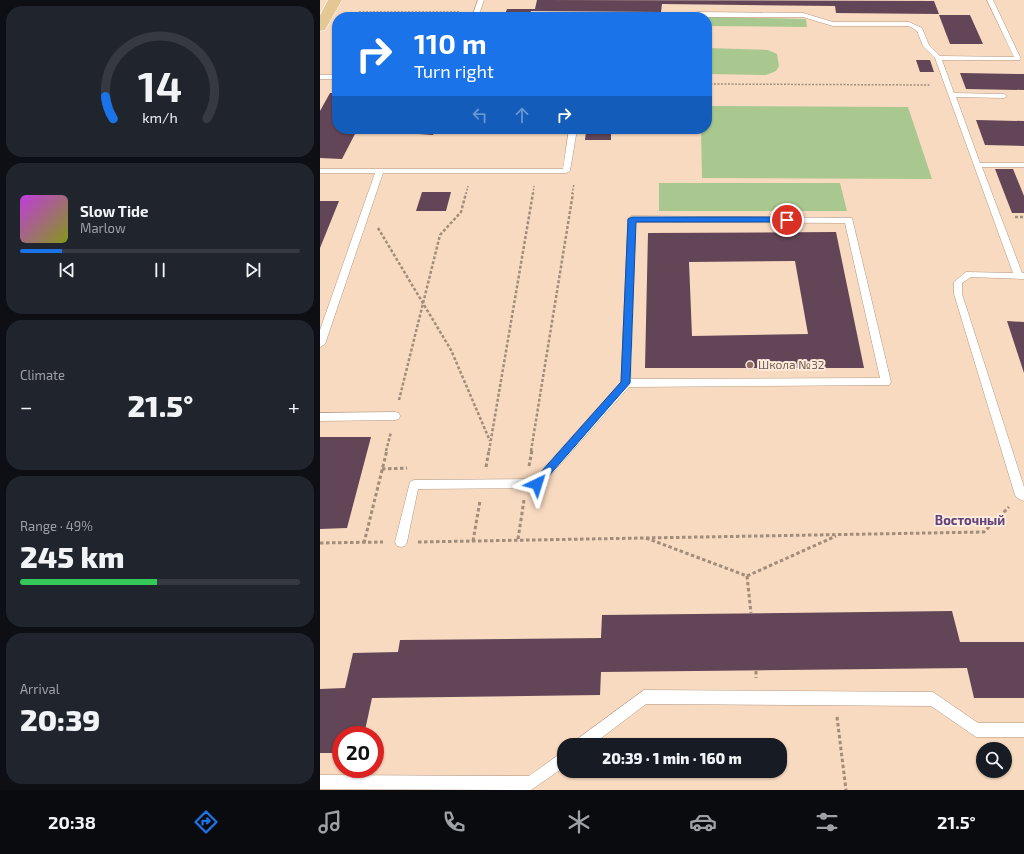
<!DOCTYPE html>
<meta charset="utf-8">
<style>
:root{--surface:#171b24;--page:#20242c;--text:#f1f3f6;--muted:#9ea1a6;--line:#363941;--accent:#1a73e8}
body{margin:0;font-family:"Exo 2",sans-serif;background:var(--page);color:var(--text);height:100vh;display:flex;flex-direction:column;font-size:15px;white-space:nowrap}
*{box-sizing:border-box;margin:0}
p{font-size:13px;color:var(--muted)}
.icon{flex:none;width:22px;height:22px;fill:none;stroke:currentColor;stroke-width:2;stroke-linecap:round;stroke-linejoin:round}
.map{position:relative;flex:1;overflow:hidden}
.side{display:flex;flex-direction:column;gap:6px;padding:6px;background:#0d0f14;width:320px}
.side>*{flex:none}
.top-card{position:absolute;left:12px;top:12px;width:380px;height:122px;border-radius:16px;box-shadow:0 1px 3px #0004;background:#1a73e8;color:#fff;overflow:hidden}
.fabs{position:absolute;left:656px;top:742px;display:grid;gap:8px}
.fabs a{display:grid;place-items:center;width:36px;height:36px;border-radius:50%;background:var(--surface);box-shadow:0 1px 3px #0004;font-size:20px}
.speed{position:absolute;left:12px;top:726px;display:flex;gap:8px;font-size:20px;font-weight:700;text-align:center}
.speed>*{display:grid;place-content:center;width:52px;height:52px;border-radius:50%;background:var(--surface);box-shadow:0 1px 3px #0004;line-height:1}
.speed .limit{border:6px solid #d22;background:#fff;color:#111}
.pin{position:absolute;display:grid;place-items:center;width:34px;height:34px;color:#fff;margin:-17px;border:2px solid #fff;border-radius:50%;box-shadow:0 1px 4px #0007}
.me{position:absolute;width:44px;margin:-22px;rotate:41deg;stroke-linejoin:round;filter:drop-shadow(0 0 3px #0008)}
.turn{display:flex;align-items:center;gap:14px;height:84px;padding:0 16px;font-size:18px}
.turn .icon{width:52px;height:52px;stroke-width:2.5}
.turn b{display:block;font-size:28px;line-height:34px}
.lanes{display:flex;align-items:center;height:38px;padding:0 16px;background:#0003;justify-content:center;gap:20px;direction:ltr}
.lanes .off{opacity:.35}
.big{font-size:30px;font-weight:800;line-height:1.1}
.side .widget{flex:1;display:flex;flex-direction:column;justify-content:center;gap:6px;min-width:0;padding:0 14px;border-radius:16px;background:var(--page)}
.side .dial{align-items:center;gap:0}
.dial svg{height:104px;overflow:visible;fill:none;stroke:var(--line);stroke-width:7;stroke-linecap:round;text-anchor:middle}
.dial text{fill:var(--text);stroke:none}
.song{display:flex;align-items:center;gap:12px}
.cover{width:48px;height:48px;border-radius:6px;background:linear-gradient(135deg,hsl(290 70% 55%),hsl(70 70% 35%))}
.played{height:4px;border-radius:2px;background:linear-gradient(90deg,var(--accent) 15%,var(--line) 15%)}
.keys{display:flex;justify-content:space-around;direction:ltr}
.heat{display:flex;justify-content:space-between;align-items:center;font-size:22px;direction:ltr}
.charge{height:6px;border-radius:3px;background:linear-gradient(90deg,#34c759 49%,var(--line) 0)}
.trip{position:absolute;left:237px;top:738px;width:230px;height:40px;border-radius:16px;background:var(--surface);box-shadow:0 1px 3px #0004;font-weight:800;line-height:40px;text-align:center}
.menu{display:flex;height:64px;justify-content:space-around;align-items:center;background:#090b0e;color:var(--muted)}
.menu .icon{width:28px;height:28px}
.menu .selected{color:var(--accent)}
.menu b{font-size:18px;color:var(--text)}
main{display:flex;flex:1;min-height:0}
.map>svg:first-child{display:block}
</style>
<main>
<section class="side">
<div class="widget dial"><svg viewBox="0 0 100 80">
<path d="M14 69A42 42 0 1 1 86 69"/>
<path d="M14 69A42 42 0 0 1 8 52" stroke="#1a73e8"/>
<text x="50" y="56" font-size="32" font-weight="700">14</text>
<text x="50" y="72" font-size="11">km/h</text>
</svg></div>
<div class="widget">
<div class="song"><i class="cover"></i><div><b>Slow Tide</b><p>Marlow</p></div></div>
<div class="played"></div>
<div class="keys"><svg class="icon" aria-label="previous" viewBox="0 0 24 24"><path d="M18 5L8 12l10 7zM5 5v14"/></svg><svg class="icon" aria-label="pause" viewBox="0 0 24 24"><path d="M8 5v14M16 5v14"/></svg><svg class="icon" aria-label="next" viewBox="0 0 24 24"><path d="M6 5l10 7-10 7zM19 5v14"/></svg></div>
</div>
<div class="widget"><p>Climate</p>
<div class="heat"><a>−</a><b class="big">21.5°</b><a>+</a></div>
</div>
<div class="widget"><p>Range · 49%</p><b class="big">245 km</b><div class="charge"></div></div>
<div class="widget"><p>Arrival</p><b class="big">20:39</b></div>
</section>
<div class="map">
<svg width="704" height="790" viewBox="0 0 704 790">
<rect width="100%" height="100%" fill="#f8dac1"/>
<g fill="#a8c88f">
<polygon points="387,17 486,19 487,27 387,26"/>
<polygon points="387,48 448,50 457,54 459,66 456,71 446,75 387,74"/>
<polygon points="387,106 588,107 612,179 382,178 381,129 387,129"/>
<polygon points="339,183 520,183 527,211 339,211"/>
</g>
<g fill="#624556" fill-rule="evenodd">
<polygon points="217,0 614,1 619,14 516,13 515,6 342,4 341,12 211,11 209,17 184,17 187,9 215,9"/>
<polygon points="64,15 131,15 131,17 63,17"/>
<polygon points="619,15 650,15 663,44 630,44"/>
<polygon points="596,60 610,60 614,72 600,72"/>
<polygon points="640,73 704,74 704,90 646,89"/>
<polygon points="10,93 17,93 17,129 64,129 62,133 36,132 22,159 0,158 0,111"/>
<polygon points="656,120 704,121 704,146 665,145"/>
<polygon points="89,129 116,129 113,135 99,134 101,131 89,130"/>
<polygon points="140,129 158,129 157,132 139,131"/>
<rect x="293" y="129" width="34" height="2"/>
<polygon points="291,130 291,140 265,140 266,131"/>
<polygon points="675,169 693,169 704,196 704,213 692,213"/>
<polygon points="102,192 131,192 126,211 96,211"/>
<polygon points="0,201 19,201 0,248"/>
<path d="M516,232l28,136h-219l3,-135zM475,261l13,73 -116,2 -3,-74z"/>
<polygon points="687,321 704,322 704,373"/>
<polygon points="0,437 51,437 27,528 0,529"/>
<polygon points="632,611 640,642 704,642 704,698 654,698 647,668 281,672 280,695 52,698 44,735 21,735 21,753 0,753 0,689 25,688 33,653 78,652 80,640 281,638 282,615"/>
</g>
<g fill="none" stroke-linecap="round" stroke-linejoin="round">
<defs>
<g id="service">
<polygon points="158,0 164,0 158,17 152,17"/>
<polygon points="667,0 673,0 701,59 700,60 622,60 634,93 684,94 687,96 684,98 636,97 660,163 704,163 704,167 662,167 702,273 704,273 704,279 651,277 642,283 642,294 704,487 704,501 697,498 695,495 634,294 634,282 646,272 693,273 615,58 603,46 597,31 589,26 513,26 483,17 366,17 378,12 483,13 513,22 589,22 602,28 609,45 620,56 694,57"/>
<rect x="0" y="75" width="17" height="4"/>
<polygon points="249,129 257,129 250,171 246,173 63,173 5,344 0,347 0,330 55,173 0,173 0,169 243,169"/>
<path d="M312,216l220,2 39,164 -2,3 -260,2 -88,99 -4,2 -119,1 -11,53 -2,4 -4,1 -4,-1 -2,-4 15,-60 4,-2 120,-1 87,-97 7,-163zM316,222l209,1 35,155 -249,1z"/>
<polygon points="75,412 79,413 80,416 79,419 75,420 0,421 0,413"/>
<polygon points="324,690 613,692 658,723 704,723 704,737 656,737 611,706 326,704 272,745 254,745 256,740"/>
<polygon points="244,751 244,767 211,790 0,789 0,775 209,776"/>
</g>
<polygon id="primary" points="8,0 22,0 5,30 0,31 0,15"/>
</defs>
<use href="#service" stroke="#b49881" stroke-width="1"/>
<use href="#primary" stroke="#fff" stroke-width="1"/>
<g stroke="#a28c7a" stroke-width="1.5" stroke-dasharray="2 1.5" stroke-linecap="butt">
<polyline points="39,12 140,12"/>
<polyline points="51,17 53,12"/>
<polyline points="387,84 611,85"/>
<polyline points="146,194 148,186"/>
<polyline points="213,194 214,186"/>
<polyline points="252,194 254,184"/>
</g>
<g stroke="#a28c7a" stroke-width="2.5" stroke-dasharray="3 2" stroke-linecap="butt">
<polyline points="695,217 704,217"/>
<polyline points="58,228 131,350 170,441"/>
<polyline points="79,400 120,235 141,212 146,193"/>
<polyline points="66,451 71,432"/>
<polyline points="169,451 213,193"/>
<polyline points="211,451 253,193"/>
</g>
<g stroke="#a28c7a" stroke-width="3" stroke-dasharray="3.5 2.5" stroke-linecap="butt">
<polyline points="209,466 212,450"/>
<polyline points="166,467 169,450"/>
<polyline points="62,469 87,468"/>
<polyline points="326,538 427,576 516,536"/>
<polyline points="198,539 204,500"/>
<polyline points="153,541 160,501"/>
<polyline points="98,542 664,532 689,507"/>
<polyline points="0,543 63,542"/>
<polyline points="44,543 67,450"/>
<polyline points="427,576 431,613"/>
<polyline points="436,671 436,678"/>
<polyline points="517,717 526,790"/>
</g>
<use href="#service" fill="#fff" fill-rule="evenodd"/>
<use href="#primary" fill="#e3c893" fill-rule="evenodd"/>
</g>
<polygon fill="#1a73e8" stroke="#114b97" points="312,217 467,217 471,220 467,222 316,222 310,383 220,486 217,488 213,486 212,484 213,481 301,382 308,219"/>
<circle fill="#8d6e63" stroke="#fceadb" stroke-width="1.5" cx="430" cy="365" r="4"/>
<g text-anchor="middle" stroke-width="4" stroke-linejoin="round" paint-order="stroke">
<g font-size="12" fill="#785e54" stroke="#fceadb" text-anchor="start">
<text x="438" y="369">Школа №32</text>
</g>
<g font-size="13" font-weight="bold" fill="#61417c" stroke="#fceadb">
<text x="650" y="525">Восточный</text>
</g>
</g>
</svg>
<div class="fabs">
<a><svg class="icon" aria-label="search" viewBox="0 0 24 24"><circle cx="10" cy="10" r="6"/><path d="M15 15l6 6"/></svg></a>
</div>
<div class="speed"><div class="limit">20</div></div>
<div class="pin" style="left:467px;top:220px;background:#d93025"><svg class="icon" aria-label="arrive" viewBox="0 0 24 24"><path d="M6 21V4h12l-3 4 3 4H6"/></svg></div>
<svg class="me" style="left:217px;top:484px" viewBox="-20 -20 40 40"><path d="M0-17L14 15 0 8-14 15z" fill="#1a73e8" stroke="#fff" stroke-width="4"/></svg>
<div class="trip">20:39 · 1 min · 160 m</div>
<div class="top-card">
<div class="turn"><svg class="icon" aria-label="right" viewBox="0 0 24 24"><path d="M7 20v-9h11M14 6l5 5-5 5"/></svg><div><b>110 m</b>Turn right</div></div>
<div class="lanes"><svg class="icon off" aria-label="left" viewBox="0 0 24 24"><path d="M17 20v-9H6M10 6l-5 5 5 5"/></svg><svg class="icon off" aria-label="ahead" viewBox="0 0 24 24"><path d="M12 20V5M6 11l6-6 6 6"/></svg><svg class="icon" aria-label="right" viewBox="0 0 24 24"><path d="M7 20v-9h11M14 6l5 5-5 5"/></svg></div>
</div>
</div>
</main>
<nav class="menu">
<b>20:38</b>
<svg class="icon selected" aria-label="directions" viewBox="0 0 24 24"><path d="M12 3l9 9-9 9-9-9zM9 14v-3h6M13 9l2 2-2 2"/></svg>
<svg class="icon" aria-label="music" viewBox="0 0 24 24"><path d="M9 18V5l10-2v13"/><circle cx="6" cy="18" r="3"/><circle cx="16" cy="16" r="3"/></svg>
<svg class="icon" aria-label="phone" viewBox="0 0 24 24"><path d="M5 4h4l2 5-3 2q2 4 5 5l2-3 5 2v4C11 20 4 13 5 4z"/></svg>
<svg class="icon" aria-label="climate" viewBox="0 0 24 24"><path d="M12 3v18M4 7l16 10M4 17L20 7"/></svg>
<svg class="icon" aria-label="car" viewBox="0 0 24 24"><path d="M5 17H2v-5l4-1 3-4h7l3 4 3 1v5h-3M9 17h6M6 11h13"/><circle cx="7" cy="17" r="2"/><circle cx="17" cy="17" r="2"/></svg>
<svg class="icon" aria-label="filters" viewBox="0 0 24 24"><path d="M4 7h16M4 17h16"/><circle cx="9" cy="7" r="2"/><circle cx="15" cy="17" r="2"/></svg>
<b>21.5°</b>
</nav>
